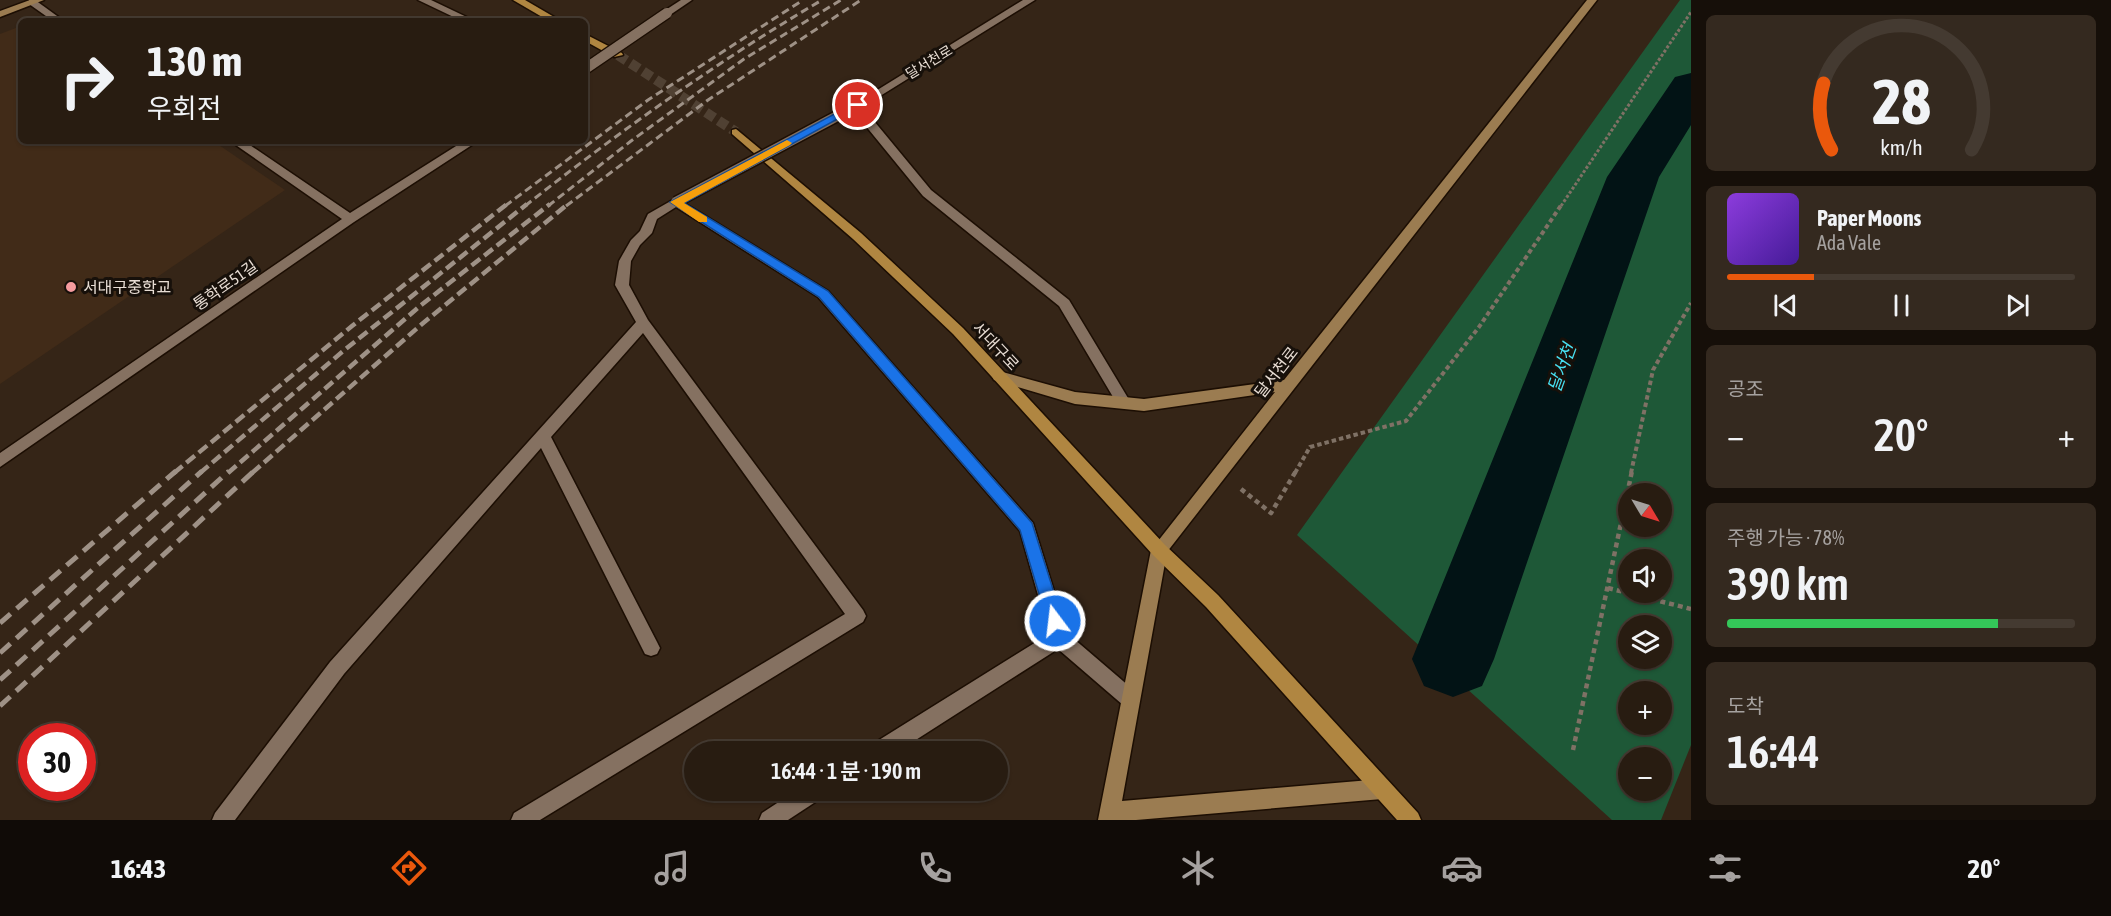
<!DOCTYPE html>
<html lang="ko">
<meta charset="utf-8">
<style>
:root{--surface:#281c11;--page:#34291f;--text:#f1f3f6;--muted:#a5a19f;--line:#443a31;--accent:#ea580c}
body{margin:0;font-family:"Asap Condensed","Noto Sans KR",sans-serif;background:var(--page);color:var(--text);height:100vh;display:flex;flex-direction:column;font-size:22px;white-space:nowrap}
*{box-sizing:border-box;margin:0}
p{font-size:20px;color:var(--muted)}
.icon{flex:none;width:33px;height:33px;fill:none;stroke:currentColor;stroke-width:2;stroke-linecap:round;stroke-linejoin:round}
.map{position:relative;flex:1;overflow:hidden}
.details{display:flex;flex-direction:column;gap:15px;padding:15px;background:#160f09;width:420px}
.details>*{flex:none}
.banner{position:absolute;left:18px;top:18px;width:570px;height:126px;border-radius:9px;box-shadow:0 2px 4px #0004,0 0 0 2px var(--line);background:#281c11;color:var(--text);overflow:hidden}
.needle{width:39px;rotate:128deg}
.fabs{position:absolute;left:1618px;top:483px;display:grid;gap:12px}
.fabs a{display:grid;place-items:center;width:54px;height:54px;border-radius:50%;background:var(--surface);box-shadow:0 2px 4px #0004,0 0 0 2px var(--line);font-size:30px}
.speed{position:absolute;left:18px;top:723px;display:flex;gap:12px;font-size:30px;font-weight:700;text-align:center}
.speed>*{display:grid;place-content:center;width:78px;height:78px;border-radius:50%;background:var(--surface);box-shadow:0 2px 4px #0004,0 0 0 2px var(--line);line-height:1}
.speed .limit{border:9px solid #d22;background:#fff;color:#111}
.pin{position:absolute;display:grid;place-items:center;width:51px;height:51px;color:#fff;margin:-26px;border:3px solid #fff;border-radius:50%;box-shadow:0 2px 6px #0007}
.me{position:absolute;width:66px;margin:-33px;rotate:345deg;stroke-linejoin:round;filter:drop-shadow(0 0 4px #0008)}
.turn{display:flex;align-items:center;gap:21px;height:126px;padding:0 30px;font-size:27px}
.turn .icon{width:78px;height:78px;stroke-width:2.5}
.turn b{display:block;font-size:42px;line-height:51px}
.big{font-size:45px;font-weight:600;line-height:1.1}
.details .card{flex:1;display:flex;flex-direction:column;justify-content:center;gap:9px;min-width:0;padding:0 21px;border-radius:9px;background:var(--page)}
.details .dial{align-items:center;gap:0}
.dial svg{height:156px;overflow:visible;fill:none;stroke:var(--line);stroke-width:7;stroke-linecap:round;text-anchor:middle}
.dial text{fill:var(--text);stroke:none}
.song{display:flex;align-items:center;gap:18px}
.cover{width:72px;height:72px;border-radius:9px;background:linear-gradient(135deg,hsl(270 70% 55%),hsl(260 70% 35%))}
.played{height:6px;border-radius:3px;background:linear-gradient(90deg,var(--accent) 25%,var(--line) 25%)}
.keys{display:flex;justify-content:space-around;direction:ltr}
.heat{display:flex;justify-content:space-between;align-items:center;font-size:33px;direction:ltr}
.charge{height:9px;border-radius:4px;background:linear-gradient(90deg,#34c759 78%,var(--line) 0)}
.trip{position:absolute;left:684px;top:741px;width:324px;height:60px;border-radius:30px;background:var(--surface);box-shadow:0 2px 4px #0004,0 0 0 2px var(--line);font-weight:600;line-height:60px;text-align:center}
.tabs{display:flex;height:96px;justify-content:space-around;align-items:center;background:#100b07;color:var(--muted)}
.tabs .icon{width:42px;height:42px}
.tabs .selected{color:var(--accent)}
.tabs b{font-size:27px;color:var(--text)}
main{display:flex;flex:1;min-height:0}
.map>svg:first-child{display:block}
</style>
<main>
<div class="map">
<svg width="1691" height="820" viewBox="0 0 1691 820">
<rect width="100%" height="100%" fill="#352517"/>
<polygon fill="#412b18" points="21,26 21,141 213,141 285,190 0,384 0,34"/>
<path fill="#1e5837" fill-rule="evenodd" d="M1680,0h11v745l-30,75h-49l-315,-285zM1629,494h33v32h-33zM1629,560h33v32h-33zM1629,626h33v32h-33zM1629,692h33v32h-33zM1629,758h33v32h-33z"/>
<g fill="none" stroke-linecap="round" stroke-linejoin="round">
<polygon fill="#021315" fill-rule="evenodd" points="1691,73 1691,125 1659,177 1494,659 1482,686 1453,697 1424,686 1412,659 1607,177 1675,77"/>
<polyline stroke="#504133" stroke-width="10" stroke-dasharray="10 5" stroke-linecap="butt" points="618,55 736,132"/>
<defs>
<g id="minor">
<polygon points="29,0 35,0 64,21 53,21 29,4"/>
<polygon points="418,0 431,0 475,21 462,21"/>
<polygon points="681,0 692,0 670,15 664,15 664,11"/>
<polygon points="1023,0 1035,0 864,106 874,121 931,190 1069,300 1131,403 1129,407 1119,407 1059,306 923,196 865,125 853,105"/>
<polygon points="230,141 244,141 350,213 464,141 478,141 354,222 0,467 0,453 342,219"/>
<polygon points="676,198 828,291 1033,523 1067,633 1137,693 1139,699 1137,705 1130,708 1123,705 1058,649 897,752 868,752 871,745 1049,634 1020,531 818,297 676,207 657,219 652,233 640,245 631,261 629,285 648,320 863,610 866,616 863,622 540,820 511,820 514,813 845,614 643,333 551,437 657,642 660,648 657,654 651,656 645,654 541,448 344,674 235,820 212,820 215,813 330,662 636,322 615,285 619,261 631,240 640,231 648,214"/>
<polygon points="797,790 826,790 823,797 788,820 759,820 762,813"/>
</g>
<g id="secondary">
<polygon points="30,0 44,0 0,17 0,11"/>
<polygon points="1587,0 1597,0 1167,552 1122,801 1382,779 1389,782 1392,789 1389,796 1382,799 1136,820 1098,820 1151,550 1275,392 1144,411 1075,404 994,380 992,376 994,372 999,371 1075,392 1144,399 1284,380"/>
</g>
<g id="primary">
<polygon points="513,0 525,0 561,21 549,21"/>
<polygon points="585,34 622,53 623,55 614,57 585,41"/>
<polygon points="736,129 861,233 963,328 1165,545 1218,595 1418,813 1421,820 1397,820 1206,607 1153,555 953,334 853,239 732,134 732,130"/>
</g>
</defs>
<use href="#minor" stroke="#1c0e03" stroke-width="3"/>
<use href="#secondary" stroke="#1c0e03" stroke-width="3"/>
<use href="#primary" stroke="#1c0e03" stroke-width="3"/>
<polyline stroke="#7f7165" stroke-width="3" stroke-dasharray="3 2" stroke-linecap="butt" points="1561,206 1691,12"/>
<g stroke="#7f7165" stroke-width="4" stroke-dasharray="4.5 3" stroke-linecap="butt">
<polyline points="1295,473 1310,447 1406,421 1479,327 1562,204"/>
<polyline points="1631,473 1653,370 1691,303"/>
</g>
<g stroke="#7f7165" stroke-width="4.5" stroke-dasharray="5 4" stroke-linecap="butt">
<polyline points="1241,489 1271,513 1296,471"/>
<polyline points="1608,588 1691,609"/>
<polyline points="1573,750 1632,471"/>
</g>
<use href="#minor" fill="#857161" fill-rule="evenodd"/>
<use href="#secondary" fill="#9b7c51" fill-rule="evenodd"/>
<use href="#primary" fill="#b08641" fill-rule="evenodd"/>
<g stroke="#9e9186" stroke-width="3" stroke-dasharray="8 4.5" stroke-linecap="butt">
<polyline points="505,206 648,100 803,0"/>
<path d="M525,206c95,-75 193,-145 297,-206"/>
<polyline points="548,206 631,141 744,59 841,0"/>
<polyline points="566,206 708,100 861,0"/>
</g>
<g stroke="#9e9186" stroke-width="4.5" stroke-dasharray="11 5" stroke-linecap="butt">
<polyline points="174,473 352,326 507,204"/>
<polyline points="200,473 342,352 527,204"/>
<polyline points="228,473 420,306 550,204"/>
<polyline points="252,473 422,324 568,204"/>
</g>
<g stroke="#9e9186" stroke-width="5" stroke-dasharray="14 8" stroke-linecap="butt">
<polyline points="0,623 176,471"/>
<polyline points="0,653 202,471"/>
<polyline points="0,680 229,471"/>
<polyline points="0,706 254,471"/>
</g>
<defs>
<g id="minor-bridge">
<polyline points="585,69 667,13"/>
<polyline points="676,202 858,105"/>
</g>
</defs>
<use href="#minor-bridge" stroke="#1c0e03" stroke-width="13" stroke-linecap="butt"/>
<use href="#minor-bridge" stroke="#857161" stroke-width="10"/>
</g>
<polygon fill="#1a73e8" stroke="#114b97" stroke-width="1.5" points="855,103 863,105 684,203 828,291 1032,523 1063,621 1061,626 1055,629 1049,626 1047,621 1020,530 819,297 670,202"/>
<polygon fill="#f59e0b" points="787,140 792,143 790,145 684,203 707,217 707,222 699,222 670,202"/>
<circle fill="#f59b9e" stroke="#17100a" stroke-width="2" cx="71" cy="287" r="6"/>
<g text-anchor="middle" stroke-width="6" stroke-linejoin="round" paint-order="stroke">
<g font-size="14" fill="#e8ddd4" stroke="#17100a">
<text transform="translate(929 62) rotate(-31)" y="5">달서천로</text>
</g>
<g font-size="16" fill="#e8ddd4" stroke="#17100a">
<text transform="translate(225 285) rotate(-35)" y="6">통학로51길</text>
<text transform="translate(996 346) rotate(47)" y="6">서대구로</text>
<text transform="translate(1276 372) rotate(-52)" y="6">달서천로</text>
</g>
<g font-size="16" fill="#e8ddd4" stroke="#17100a" text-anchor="start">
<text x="83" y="293">서대구중학교</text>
</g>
<g font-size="18" font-style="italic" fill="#47def0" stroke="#17100a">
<text transform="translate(1562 368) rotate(-70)" y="6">달서천</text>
</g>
</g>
</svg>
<div class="fabs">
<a><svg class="needle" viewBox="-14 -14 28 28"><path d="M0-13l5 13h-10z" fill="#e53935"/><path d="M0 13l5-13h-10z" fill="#a5a19f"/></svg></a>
<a><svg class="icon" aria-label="sound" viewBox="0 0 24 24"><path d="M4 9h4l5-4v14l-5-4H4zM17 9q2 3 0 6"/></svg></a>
<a><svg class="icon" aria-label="layers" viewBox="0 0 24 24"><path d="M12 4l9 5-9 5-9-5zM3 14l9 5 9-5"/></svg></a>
<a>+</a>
<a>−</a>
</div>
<div class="speed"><div class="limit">30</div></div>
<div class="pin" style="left:858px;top:105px;background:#d93025"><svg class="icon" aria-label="arrive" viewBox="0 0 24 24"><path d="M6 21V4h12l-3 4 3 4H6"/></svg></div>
<svg class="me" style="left:1055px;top:621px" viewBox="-20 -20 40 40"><circle r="17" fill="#1a73e8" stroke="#fff" stroke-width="3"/><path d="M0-11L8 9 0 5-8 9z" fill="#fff"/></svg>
<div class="trip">16:44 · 1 분 · 190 m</div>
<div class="banner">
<div class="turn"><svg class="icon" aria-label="right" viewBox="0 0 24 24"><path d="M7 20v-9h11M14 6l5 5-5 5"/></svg><div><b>130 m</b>우회전</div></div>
</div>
</div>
<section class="details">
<div class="card dial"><svg viewBox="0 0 100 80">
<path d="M14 69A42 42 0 1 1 86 69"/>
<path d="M14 69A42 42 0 0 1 10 35" stroke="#ea580c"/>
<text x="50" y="56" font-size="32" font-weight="700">28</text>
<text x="50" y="72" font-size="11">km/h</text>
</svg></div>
<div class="card">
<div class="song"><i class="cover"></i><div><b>Paper Moons</b><p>Ada Vale</p></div></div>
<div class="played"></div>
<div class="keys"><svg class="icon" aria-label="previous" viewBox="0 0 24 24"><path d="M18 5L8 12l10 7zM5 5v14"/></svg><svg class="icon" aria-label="pause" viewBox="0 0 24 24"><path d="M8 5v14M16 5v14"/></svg><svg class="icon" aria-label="next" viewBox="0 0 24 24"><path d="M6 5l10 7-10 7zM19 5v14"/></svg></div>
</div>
<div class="card"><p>공조</p>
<div class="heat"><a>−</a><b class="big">20°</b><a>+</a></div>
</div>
<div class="card"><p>주행 가능 · 78%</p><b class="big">390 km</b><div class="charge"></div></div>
<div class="card"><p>도착</p><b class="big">16:44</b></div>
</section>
</main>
<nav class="tabs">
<b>16:43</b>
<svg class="icon selected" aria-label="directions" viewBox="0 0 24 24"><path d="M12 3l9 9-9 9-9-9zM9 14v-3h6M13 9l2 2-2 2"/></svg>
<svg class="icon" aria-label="music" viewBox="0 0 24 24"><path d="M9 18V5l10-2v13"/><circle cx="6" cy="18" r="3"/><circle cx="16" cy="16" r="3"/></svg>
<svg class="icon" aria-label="phone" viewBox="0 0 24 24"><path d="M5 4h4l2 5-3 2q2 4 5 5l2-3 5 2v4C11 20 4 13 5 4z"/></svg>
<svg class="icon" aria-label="climate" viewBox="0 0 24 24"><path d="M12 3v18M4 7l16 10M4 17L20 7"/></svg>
<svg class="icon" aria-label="car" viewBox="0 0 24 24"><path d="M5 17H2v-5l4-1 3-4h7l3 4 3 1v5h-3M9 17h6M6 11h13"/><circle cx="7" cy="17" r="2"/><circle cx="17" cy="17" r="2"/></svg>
<svg class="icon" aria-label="filters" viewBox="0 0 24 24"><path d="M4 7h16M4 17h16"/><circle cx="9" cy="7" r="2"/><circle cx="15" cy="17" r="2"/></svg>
<b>20°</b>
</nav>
